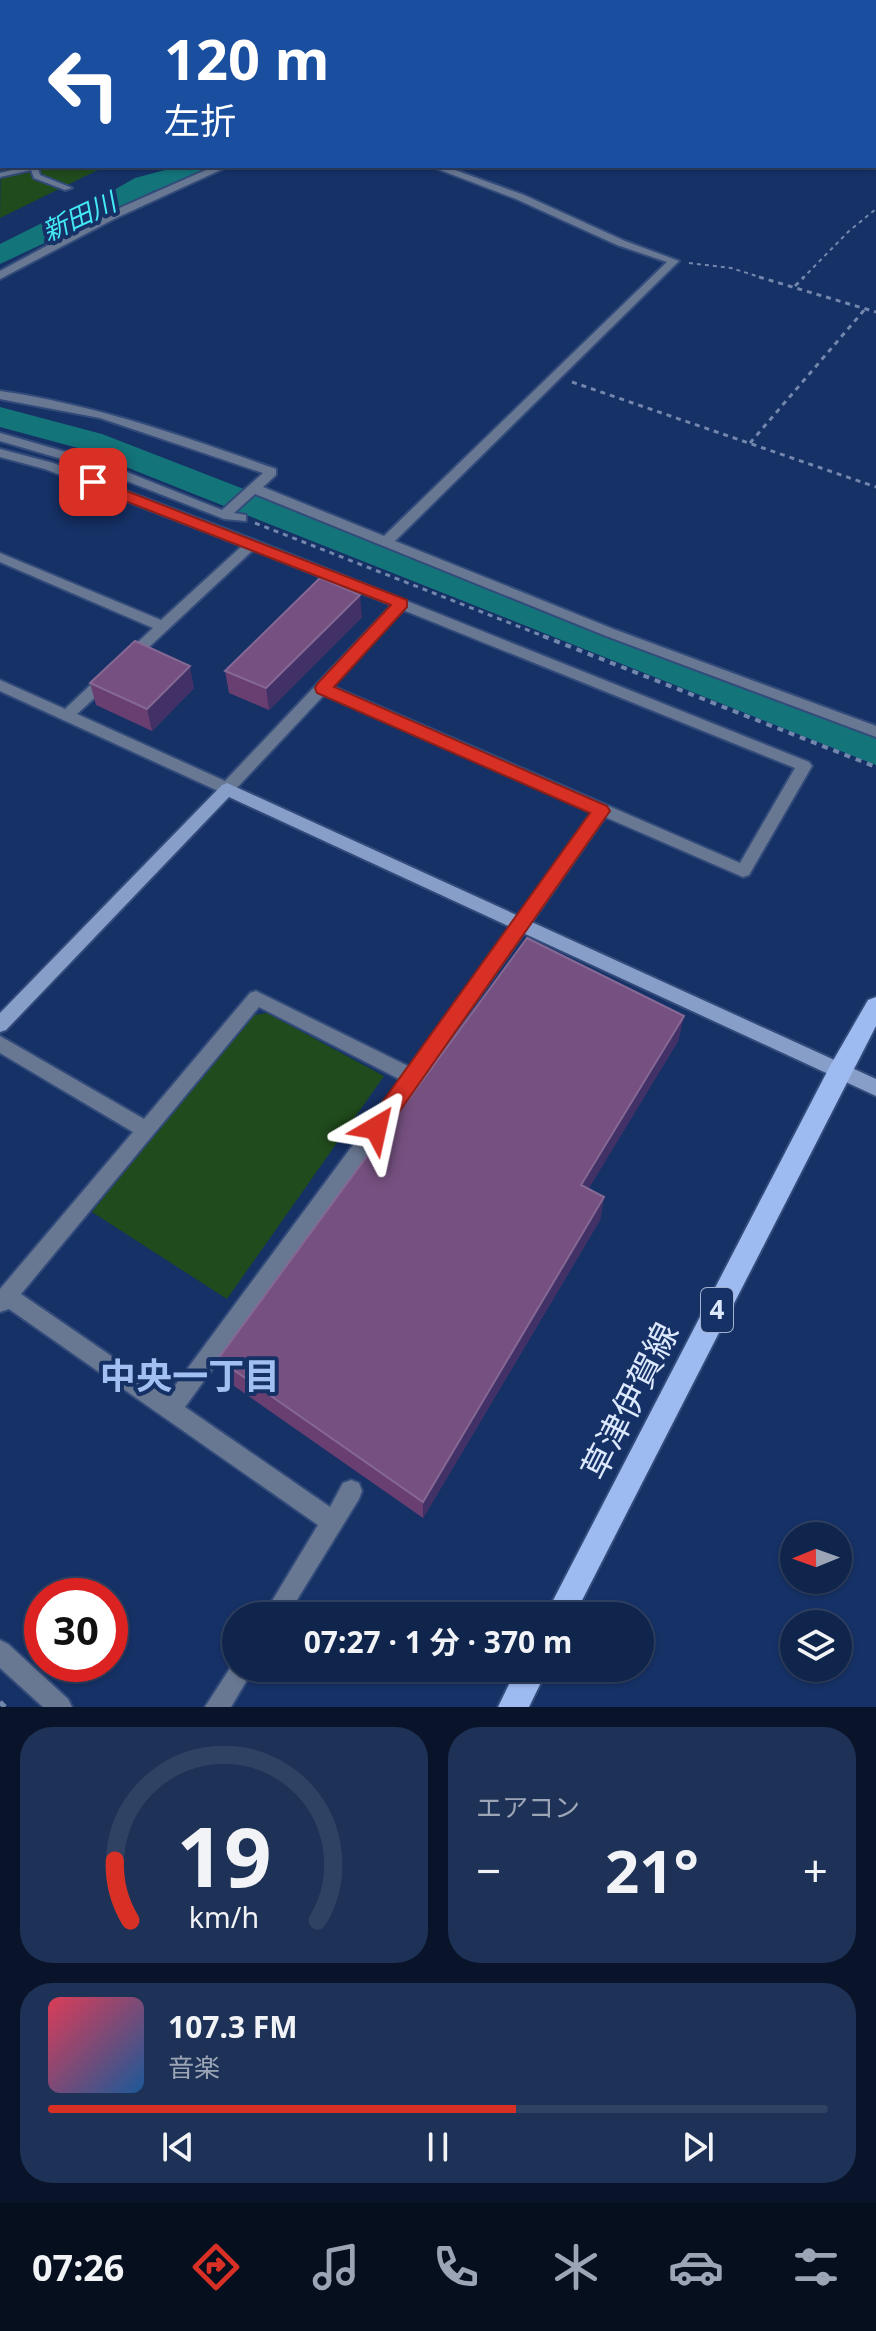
<!DOCTYPE html>
<html lang="ja">
<meta charset="utf-8">
<style>
:root{--surface:#10254c;--page:#1e3156;--text:#f1f3f6;--muted:#9ca5b5;--line:#304264;--accent:#d93025}
body{margin:0;font-family:"Noto Sans","Noto Sans JP",sans-serif;background:var(--page);color:var(--text);height:100vh;display:flex;flex-direction:column;font-size:30px;white-space:nowrap}
*{box-sizing:border-box;margin:0}
p{font-size:26px;color:var(--muted)}
.icon{flex:none;width:44px;height:44px;fill:none;stroke:currentColor;stroke-width:2;stroke-linecap:round;stroke-linejoin:round}
.map{position:relative;height:1707px;overflow:hidden}
.side{display:flex;flex-direction:column;gap:20px;padding:20px;background:#09142a;flex:1}
.side>*{flex:none}
.hud{position:absolute;left:0px;top:0px;width:876px;height:168px;box-shadow:0 2px 6px #0004,0 0 0 2px var(--line);background:#1a4fa0;color:#fff;overflow:hidden}
.needle{width:52px;rotate:269deg}
.fabs{position:absolute;left:780px;top:1522px;display:grid;gap:16px}
.fabs a{display:grid;place-items:center;width:72px;height:72px;border-radius:50%;background:var(--surface);box-shadow:0 2px 6px #0004,0 0 0 2px var(--line);font-size:40px}
.speed{position:absolute;left:24px;top:1578px;display:flex;gap:16px;font-size:40px;font-weight:700;text-align:center}
.speed>*{display:grid;place-content:center;width:104px;height:104px;border-radius:50%;background:var(--surface);box-shadow:0 2px 6px #0004,0 0 0 2px var(--line);line-height:1}
.speed .limit{border:12px solid #d22;background:#fff;color:#111}
.pin{position:absolute;display:grid;place-items:center;width:68px;height:68px;color:#fff;margin:-34px;border-radius:16px;box-shadow:0 4px 12px #0006}
.me{position:absolute;width:88px;margin:-44px;rotate:36deg;stroke-linejoin:round;filter:drop-shadow(0 0 6px #0008)}
.turn{display:flex;align-items:center;gap:28px;height:168px;padding:0 32px;font-size:36px}
.turn .icon{width:104px;height:104px;stroke-width:2.5}
.turn b{display:block;font-size:56px;line-height:68px}
.big{font-size:60px;font-weight:700;line-height:1.1}
.side .widget{flex:1;display:flex;flex-direction:column;justify-content:center;gap:12px;min-width:0;padding:0 28px;border-radius:32px;background:var(--page)}
.side .dial{align-items:center;gap:0}
.dial svg{height:208px;overflow:visible;fill:none;stroke:var(--line);stroke-width:7;stroke-linecap:round;text-anchor:middle}
.dial text{fill:var(--text);stroke:none}
.song{display:flex;align-items:center;gap:24px}
.cover{width:96px;height:96px;border-radius:12px;background:linear-gradient(135deg,hsl(350 70% 55%),hsl(210 70% 35%))}
.played{height:8px;border-radius:4px;background:linear-gradient(90deg,var(--accent) 60%,var(--line) 60%)}
.keys{display:flex;justify-content:space-around;direction:ltr}
.heat{display:flex;justify-content:space-between;align-items:center;font-size:44px;direction:ltr}
.side .tiles{flex:1;display:grid;gap:20px;grid-template-columns:1fr 1fr}
.widget:last-child{grid-column:span 2}
.trip{position:absolute;left:222px;top:1602px;width:432px;height:80px;border-radius:40px;background:var(--surface);box-shadow:0 2px 6px #0004,0 0 0 2px var(--line);font-weight:700;line-height:80px;text-align:center}
.tabs{display:flex;height:128px;justify-content:space-around;align-items:center;background:#060f1e;color:var(--muted)}
.tabs .icon{width:56px;height:56px}
.tabs .active{color:var(--accent)}
.tabs b{font-size:36px;color:var(--text)}
.map>svg:first-child{display:block}
</style>
<div class="map">
<svg width="876" height="1707" viewBox="0 0 876 1707">
<rect width="100%" height="100%" fill="#163166"/>
<g fill="#204b1c">
<polygon points="2,101 2,166 106,166 0,218"/>
<polygon points="267,1013 384,1076 227,1299 92,1212 248,1016"/>
</g>
<g fill="none" stroke-linecap="round" stroke-linejoin="round">
<g fill="#13747a" fill-rule="evenodd">
<rect x="874" y="52" width="2" height="14"/>
<polygon points="180,166 218,166 214,172 182,185 153,191 88,228 70,231 0,264 0,244 54,217 72,214 135,178"/>
<polygon points="0,407 102,434 876,734 876,765 78,448 0,427"/>
</g>
<defs>
<g id="lane">
<polygon points="215,0 223,0 221,2 213,2"/>
<rect x="0" y="112" width="2" height="5"/>
<polygon points="27,166 40,166 38,168 40,175 72,188 65,190 34,178 31,170 0,177 0,173"/>
</g>
<g id="street">
<polygon points="485,0 496,0 484,2"/>
<polygon points="215,166 229,166 114,219 0,279 0,271 106,214"/>
<path d="M430,166h14l80,29 101,46 54,20 -284,280 221,89 260,96v11l-270,-101 -351,-142 -21,19 12,2v6l-22,-2 -128,-50 -96,-28v-8l104,30 118,47 41,-37 -163,-55 -100,-19v-8c96,14 186,46 276,78v6l-13,12 121,49 283,-274 -50,-17 -101,-46z"/>
<path d="M0,449l53,14 204,78 552,221 3,4 -63,109 -6,2 -138,-60 -186,266 -234,324 145,100 13,-24 8,-3 8,3 3,8 -3,8 -72,117h-24l55,-91 -309,-216 -9,3v-23l133,-157 -133,-79v-17l144,83 106,-126 6,-2 154,76 182,-255 -268,-117 -92,98 -5,2 -227,-104v-11l65,29 37,-35h10l2,4 -2,4 -35,32 148,67 167,-176 -139,-55 -121,113h-10l-2,-3 2,-3 31,-29 -153,-66v-9l161,67 81,-74 -197,-77 -45,-12zM403,610l392,158 -55,95 -408,-177zM259,1007l142,73 -233,315 -147,-101z"/>
<polygon points="0,1640 8,1644 68,1699 72,1707 43,1707 0,1668"/>
<polygon points="236,1659 236,1668 254,1668 231,1707 205,1707"/>
</g>
<polygon id="secondary" points="227,783 876,1079 876,1096 229,797 6,1030 0,1032 0,1013 222,785"/>
<g id="primary">
<polygon points="876,997 876,1026 574,1616 545,1616 830,1066 868,1000"/>
<polygon points="517,1668 548,1668 529,1707 498,1707"/>
</g>
</defs>
<use href="#lane" stroke="#324b7b" stroke-width="4"/>
<use href="#street" stroke="#324b7b" stroke-width="4"/>
<use href="#secondary" stroke="#324b7b" stroke-width="4"/>
<use href="#primary" stroke="#324b7b" stroke-width="4"/>
<g stroke="#7387ad" stroke-width="2" stroke-dasharray="4 4" stroke-linecap="butt">
<polyline points="689,263 731,268 766,279"/>
<polyline points="802,279 849,231 876,209"/>
</g>
<g stroke="#7387ad" stroke-width="3" stroke-dasharray="5 5" stroke-linecap="butt">
<polyline points="759,277 876,312"/>
<polyline points="795,286 804,277"/>
<polyline points="572,382 876,487"/>
<polyline points="750,443 866,308"/>
<polyline points="255,523 548,638"/>
</g>
<polyline stroke="#7387ad" stroke-width="4" stroke-dasharray="6 6" stroke-linecap="butt" points="543,636 876,767"/>
<polyline stroke="#7387ad" stroke-width="5" stroke-dasharray="8 8" stroke-linecap="butt" points="0,1702 5,1707"/>
<use href="#lane" fill="#697892" fill-rule="evenodd"/>
<use href="#street" fill="#697892" fill-rule="evenodd"/>
<use href="#secondary" fill="#879ec8" fill-rule="evenodd"/>
<use href="#primary" fill="#9dbbf1" fill-rule="evenodd"/>
</g>
<g fill="#693e71">
<polygon points="362,617 269,710 229,693 225,671"/>
<polygon points="90,683 194,688 152,731 96,705"/>
<polygon points="684,1016 678,1041 588,1189 604,1197 600,1220 423,1518 224,1379 218,1359"/>
</g>
<g fill="#423167">
<polygon points="360,595 362,617 269,710 266,688"/>
<polygon points="190,666 194,688 152,731 147,709"/>
<polygon points="684,1016 678,1041 577,1208 581,1185"/>
<polygon points="604,1197 600,1220 423,1518 423,1502"/>
</g>
<g fill="#755080" stroke="#856894" stroke-width="2">
<polygon points="320,578 360,595 266,688 225,671"/>
<polygon points="135,641 190,666 147,709 90,683"/>
<polygon points="527,938 684,1016 581,1185 604,1197 423,1502 218,1359"/>
</g>
<polygon fill="#d93025" stroke="#8d1f18" stroke-width="2" points="93,478 407,600 407,607 334,687 607,806 610,811 383,1135 376,1138 368,1135 365,1128 368,1122 590,813 317,693 315,688 317,684 391,605 87,486 87,479"/>
<g text-anchor="middle" stroke-width="8" stroke-linejoin="round" paint-order="stroke">
<g font-size="26" font-style="italic" fill="#44ebf7" stroke="#163166">
<text transform="translate(79 217) rotate(-25)" y="9">新田川</text>
</g>
<rect fill="#163166" stroke="#a1b1cf" stroke-width="2" x="701" y="1288" width="32" height="44" rx="6"/>
<g font-size="26" font-weight="bold" fill="#dce8fc">
<text x="717" y="1319">4</text>
</g>
<g font-size="34" fill="#dce8fc" stroke="#163166">
<text transform="translate(630 1401) rotate(-63)" y="12">草津伊賀線</text>
</g>
<g font-size="36" font-weight="bold" fill="#a3c0f3" stroke="#163166">
<text x="190" y="1389">中央一丁目</text>
</g>
</g>
</svg>
<div class="fabs">
<a><svg class="needle" viewBox="-14 -14 28 28"><path d="M0-13l5 13h-10z" fill="#e53935"/><path d="M0 13l5-13h-10z" fill="#9ca5b5"/></svg></a>
<a><svg class="icon" aria-label="layers" viewBox="0 0 24 24"><path d="M12 4l9 5-9 5-9-5zM3 14l9 5 9-5"/></svg></a>
</div>
<div class="speed"><div class="limit">30</div></div>
<div class="pin" style="left:93px;top:482px;background:#d93025"><svg class="icon" aria-label="arrive" viewBox="0 0 24 24"><path d="M6 21V4h12l-3 4 3 4H6"/></svg></div>
<svg class="me" style="left:376px;top:1128px" viewBox="-20 -20 40 40"><path d="M0-17L14 15 0 8-14 15z" fill="#d93025" stroke="#fff" stroke-width="4"/></svg>
<div class="trip">07:27 · 1 分 · 370 m</div>
<div class="hud">
<div class="turn"><svg class="icon" aria-label="left" viewBox="0 0 24 24"><path d="M17 20v-9H6M10 6l-5 5 5 5"/></svg><div><b>120 m</b>左折</div></div>
</div>
</div>
<section class="side">
<div class="tiles">
<div class="widget dial"><svg viewBox="0 0 100 80">
<path d="M14 69A42 42 0 1 1 86 69"/>
<path d="M14 69A42 42 0 0 1 8 46" stroke="#d93025"/>
<text x="50" y="56" font-size="32" font-weight="700">19</text>
<text x="50" y="72" font-size="11">km/h</text>
</svg></div>
<div class="widget"><p>エアコン</p>
<div class="heat"><a>−</a><b class="big">21°</b><a>+</a></div>
</div>
<div class="widget">
<div class="song"><i class="cover"></i><div><b>107.3 FM</b><p>音楽</p></div></div>
<div class="played"></div>
<div class="keys"><svg class="icon" aria-label="previous" viewBox="0 0 24 24"><path d="M18 5L8 12l10 7zM5 5v14"/></svg><svg class="icon" aria-label="pause" viewBox="0 0 24 24"><path d="M8 5v14M16 5v14"/></svg><svg class="icon" aria-label="next" viewBox="0 0 24 24"><path d="M6 5l10 7-10 7zM19 5v14"/></svg></div>
</div>
</div>
</section>
<nav class="tabs">
<b>07:26</b>
<svg class="icon active" aria-label="directions" viewBox="0 0 24 24"><path d="M12 3l9 9-9 9-9-9zM9 14v-3h6M13 9l2 2-2 2"/></svg>
<svg class="icon" aria-label="music" viewBox="0 0 24 24"><path d="M9 18V5l10-2v13"/><circle cx="6" cy="18" r="3"/><circle cx="16" cy="16" r="3"/></svg>
<svg class="icon" aria-label="phone" viewBox="0 0 24 24"><path d="M5 4h4l2 5-3 2q2 4 5 5l2-3 5 2v4C11 20 4 13 5 4z"/></svg>
<svg class="icon" aria-label="climate" viewBox="0 0 24 24"><path d="M12 3v18M4 7l16 10M4 17L20 7"/></svg>
<svg class="icon" aria-label="car" viewBox="0 0 24 24"><path d="M5 17H2v-5l4-1 3-4h7l3 4 3 1v5h-3M9 17h6M6 11h13"/><circle cx="7" cy="17" r="2"/><circle cx="17" cy="17" r="2"/></svg>
<svg class="icon" aria-label="filters" viewBox="0 0 24 24"><path d="M4 7h16M4 17h16"/><circle cx="9" cy="7" r="2"/><circle cx="15" cy="17" r="2"/></svg>
</nav>
